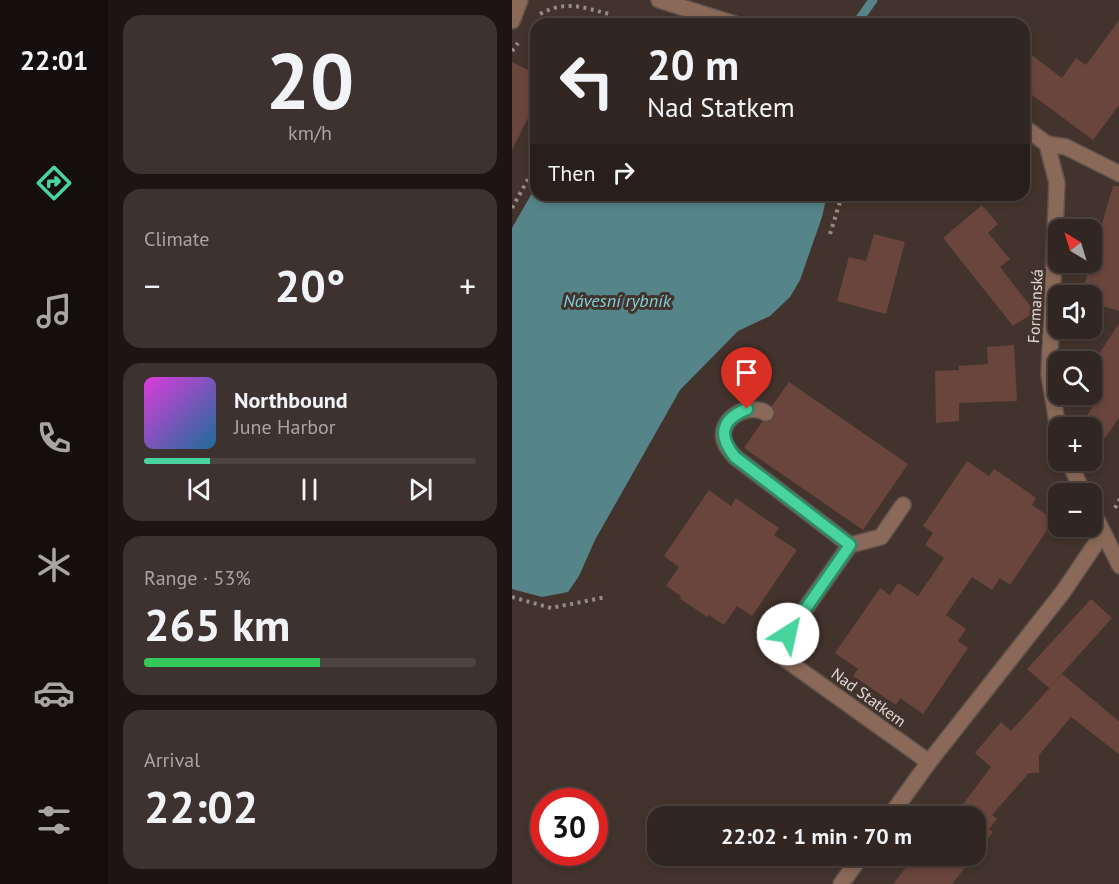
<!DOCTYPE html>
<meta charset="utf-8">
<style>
:root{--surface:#322622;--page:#3d322f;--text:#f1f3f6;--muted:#a8a5a5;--line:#4d4340;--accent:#48d49d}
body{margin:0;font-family:"PT Sans",sans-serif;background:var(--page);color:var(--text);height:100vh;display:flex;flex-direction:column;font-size:22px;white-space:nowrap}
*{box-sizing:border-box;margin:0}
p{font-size:20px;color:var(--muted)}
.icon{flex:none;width:33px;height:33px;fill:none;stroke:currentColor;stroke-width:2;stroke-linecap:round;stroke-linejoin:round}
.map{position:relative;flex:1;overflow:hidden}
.drawer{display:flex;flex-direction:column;gap:15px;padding:15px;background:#1c1513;width:404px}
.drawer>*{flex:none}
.banner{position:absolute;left:18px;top:18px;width:500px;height:183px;border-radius:18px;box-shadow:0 3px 9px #0003,0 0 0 2px var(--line);background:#322622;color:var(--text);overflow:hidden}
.needle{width:39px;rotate:322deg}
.fabs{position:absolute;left:536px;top:219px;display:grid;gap:12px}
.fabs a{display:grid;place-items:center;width:54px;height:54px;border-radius:12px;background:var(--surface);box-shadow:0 3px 9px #0003,0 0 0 2px var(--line);font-size:30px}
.speed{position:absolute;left:18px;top:788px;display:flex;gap:12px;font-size:30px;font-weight:700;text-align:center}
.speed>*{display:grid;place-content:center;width:78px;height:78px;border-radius:50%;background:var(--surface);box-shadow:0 3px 9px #0003,0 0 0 2px var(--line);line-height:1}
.speed .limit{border:9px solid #d22;background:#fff;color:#111}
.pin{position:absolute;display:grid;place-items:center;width:51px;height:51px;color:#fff;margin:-62px -26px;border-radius:50% 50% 50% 0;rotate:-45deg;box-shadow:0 0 6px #0007}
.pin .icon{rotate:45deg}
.me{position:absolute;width:66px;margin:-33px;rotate:35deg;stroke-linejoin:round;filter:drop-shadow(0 0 4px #0008)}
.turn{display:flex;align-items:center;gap:21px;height:126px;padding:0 18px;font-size:27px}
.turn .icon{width:78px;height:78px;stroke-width:2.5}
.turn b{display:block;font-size:42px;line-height:51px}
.then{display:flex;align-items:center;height:57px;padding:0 18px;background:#0003;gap:12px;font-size:22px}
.big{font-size:45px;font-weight:700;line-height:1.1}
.drawer .widget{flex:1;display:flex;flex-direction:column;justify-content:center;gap:9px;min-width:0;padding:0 21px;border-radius:18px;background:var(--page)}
.drawer .dial{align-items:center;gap:0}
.dial b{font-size:78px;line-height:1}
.song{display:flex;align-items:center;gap:18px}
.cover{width:72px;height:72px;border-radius:9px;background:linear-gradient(135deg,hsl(300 70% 55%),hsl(200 70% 35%))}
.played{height:6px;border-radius:3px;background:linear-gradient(90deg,var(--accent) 20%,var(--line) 20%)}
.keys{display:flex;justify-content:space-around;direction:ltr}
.heat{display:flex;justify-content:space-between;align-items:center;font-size:33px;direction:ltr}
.charge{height:9px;border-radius:4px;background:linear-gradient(90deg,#34c759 53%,var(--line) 0)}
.trip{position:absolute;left:135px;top:806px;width:339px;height:60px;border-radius:18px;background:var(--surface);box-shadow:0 3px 9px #0003,0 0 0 2px var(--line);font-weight:700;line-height:60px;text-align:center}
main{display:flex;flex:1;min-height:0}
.dock{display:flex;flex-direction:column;width:108px;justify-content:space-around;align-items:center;background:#140f0e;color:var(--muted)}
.dock .icon{width:42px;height:42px}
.dock .active{color:var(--accent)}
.dock b{font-size:27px;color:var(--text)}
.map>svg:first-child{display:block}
</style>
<main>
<nav class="dock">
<b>22:01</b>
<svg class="icon active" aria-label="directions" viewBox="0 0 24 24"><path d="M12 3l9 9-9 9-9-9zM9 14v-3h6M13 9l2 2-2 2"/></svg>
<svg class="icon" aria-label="music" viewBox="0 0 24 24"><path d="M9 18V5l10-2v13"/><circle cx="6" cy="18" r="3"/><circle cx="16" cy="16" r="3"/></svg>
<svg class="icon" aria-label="phone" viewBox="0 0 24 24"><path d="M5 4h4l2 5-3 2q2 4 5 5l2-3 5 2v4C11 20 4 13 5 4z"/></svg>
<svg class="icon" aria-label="climate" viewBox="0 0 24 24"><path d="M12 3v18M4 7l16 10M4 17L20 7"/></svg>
<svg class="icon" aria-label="car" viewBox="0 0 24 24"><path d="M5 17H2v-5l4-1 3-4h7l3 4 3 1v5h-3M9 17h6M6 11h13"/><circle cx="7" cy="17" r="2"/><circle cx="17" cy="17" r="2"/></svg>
<svg class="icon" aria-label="filters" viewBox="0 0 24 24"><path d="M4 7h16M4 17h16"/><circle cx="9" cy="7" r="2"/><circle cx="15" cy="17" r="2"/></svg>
</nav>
<section class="drawer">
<div class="widget dial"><b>20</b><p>km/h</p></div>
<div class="widget"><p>Climate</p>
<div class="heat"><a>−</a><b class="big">20°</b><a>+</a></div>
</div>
<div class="widget">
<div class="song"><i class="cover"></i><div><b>Northbound</b><p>June Harbor</p></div></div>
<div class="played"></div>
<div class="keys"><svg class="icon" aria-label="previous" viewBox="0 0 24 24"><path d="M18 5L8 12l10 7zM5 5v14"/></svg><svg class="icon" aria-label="pause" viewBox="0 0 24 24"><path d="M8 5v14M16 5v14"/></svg><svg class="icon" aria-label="next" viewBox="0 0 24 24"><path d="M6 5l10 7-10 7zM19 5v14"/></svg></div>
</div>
<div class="widget"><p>Range · 53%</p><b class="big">265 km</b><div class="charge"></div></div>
<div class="widget"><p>Arrival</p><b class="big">22:02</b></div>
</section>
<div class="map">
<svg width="608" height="884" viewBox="0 0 608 884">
<rect width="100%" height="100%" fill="#43332d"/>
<polygon fill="#558489" points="24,186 24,195 315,195 310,217 288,280 278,297 258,316 226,331 168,390 83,540 67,576 56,592 30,597 0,589 0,228"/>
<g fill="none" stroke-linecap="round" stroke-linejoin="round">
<polyline stroke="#558489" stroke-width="9" points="344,24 361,0"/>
</g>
<g fill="#69453d">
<polygon points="608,19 608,104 581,140 512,89 512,49 550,78 564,58 574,65"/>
<polygon points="0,62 24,74 24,102 0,150"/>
<polygon points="601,186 608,186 608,311 579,303 579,296 569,296"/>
<polygon points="470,205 486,224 476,233 498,259 488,267 523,312 501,326 431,238"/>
<polygon points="362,234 393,242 374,314 325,301 337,257 354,261"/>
<polygon points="608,322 608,416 593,438 570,423 590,392 579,384 579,366"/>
<polygon points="502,345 505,401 447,403 447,421 424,423 423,371 447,370 447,366 476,364 475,347"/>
<polygon points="277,382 396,464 351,530 232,448 250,422 256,422 263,417 263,411 260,406"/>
<polygon points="455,461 477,476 482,469 500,481 524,498 520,505 542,520 498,585 488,578 480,590 460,577 434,615 454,629 446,641 456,648 411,714 388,698 384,705 341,676 346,669 323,653 368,588 378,595 386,583 406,596 432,558 413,545 421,533 411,526"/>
<polygon points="197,490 219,506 224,498 239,509 267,528 262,535 285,550 240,616 225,606 212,625 197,615 195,617 167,598 169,596 154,586 167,567 152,556"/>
<polygon points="579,599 600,618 537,688 515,669"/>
<polygon points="550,674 608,722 608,755 559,717 527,755 527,773 517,773 480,815 485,819 477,829 481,832 464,854 464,816 442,816 479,767 463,753 489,722 499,731"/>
<polygon points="404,855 463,855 440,884 381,884"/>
</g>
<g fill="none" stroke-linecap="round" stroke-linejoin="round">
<defs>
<g id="minor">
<polyline points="147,0 223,24"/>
<polyline points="0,21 8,0"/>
<polyline points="512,127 535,144 545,183 537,375 546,428"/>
<polyline points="535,144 554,147 608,174"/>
<path d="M254,413c-19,-12 -52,8 -40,32 2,4 6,8 9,12l115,88"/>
<polyline points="556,460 572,494"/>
<polyline points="391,505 369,537 338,545 263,652 417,762"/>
<polyline points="579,508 608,566"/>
<polyline points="378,816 417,762 551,592 591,533"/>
<polyline points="329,884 350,855"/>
</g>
</defs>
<use href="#minor" stroke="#5f514b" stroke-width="18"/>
<g stroke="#988b86" stroke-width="4" stroke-dasharray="3 4.5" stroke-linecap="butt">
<path d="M28,14c26,-14 41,-7 69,0l3,10"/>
<polyline points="0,51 6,43"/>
<polyline points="0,208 24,165"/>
<polyline points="318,234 330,195"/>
<polyline points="603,508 608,499"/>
<polyline points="0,597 39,608 94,597"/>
</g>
<use href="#minor" stroke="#8a6958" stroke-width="15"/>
</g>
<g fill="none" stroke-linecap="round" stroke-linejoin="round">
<defs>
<path id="route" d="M235,409c-27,11 -29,27 -12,48l115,88 -62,89"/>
</defs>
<use href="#route" stroke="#2f8a66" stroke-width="15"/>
<use href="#route" stroke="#48d49d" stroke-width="10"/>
</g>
<g text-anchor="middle" stroke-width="6" stroke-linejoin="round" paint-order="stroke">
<g font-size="16" fill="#e1d7d3" stroke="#43332d">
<text transform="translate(523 306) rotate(-87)" y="6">Formanská</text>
<text transform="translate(357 697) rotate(36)" y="6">Nad Statkem</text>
</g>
<g font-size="18" font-style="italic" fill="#7fd2db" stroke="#43332d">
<text x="105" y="307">Návesní rybník</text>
</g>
</g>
</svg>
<div class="fabs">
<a><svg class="needle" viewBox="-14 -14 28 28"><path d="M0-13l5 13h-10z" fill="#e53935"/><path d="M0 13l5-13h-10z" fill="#a8a5a5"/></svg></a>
<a><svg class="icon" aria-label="sound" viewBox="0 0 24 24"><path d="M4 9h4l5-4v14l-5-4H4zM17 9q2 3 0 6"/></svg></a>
<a><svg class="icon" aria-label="search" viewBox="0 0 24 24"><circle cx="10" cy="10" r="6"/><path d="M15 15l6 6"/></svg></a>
<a>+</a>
<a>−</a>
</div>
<div class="speed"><div class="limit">30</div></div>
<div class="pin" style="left:235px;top:409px;background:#d93025"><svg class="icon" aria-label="arrive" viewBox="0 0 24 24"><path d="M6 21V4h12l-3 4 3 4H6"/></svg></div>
<svg class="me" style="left:276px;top:634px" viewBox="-20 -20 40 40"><circle r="19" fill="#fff"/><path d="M0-13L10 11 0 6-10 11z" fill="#48d49d"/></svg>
<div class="trip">22:02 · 1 min · 70 m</div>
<div class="banner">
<div class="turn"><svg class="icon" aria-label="left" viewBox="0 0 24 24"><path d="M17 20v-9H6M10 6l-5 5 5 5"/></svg><div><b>20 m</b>Nad Statkem</div></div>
<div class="then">Then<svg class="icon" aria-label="right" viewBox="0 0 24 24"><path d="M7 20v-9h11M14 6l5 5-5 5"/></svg></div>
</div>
</div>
</main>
